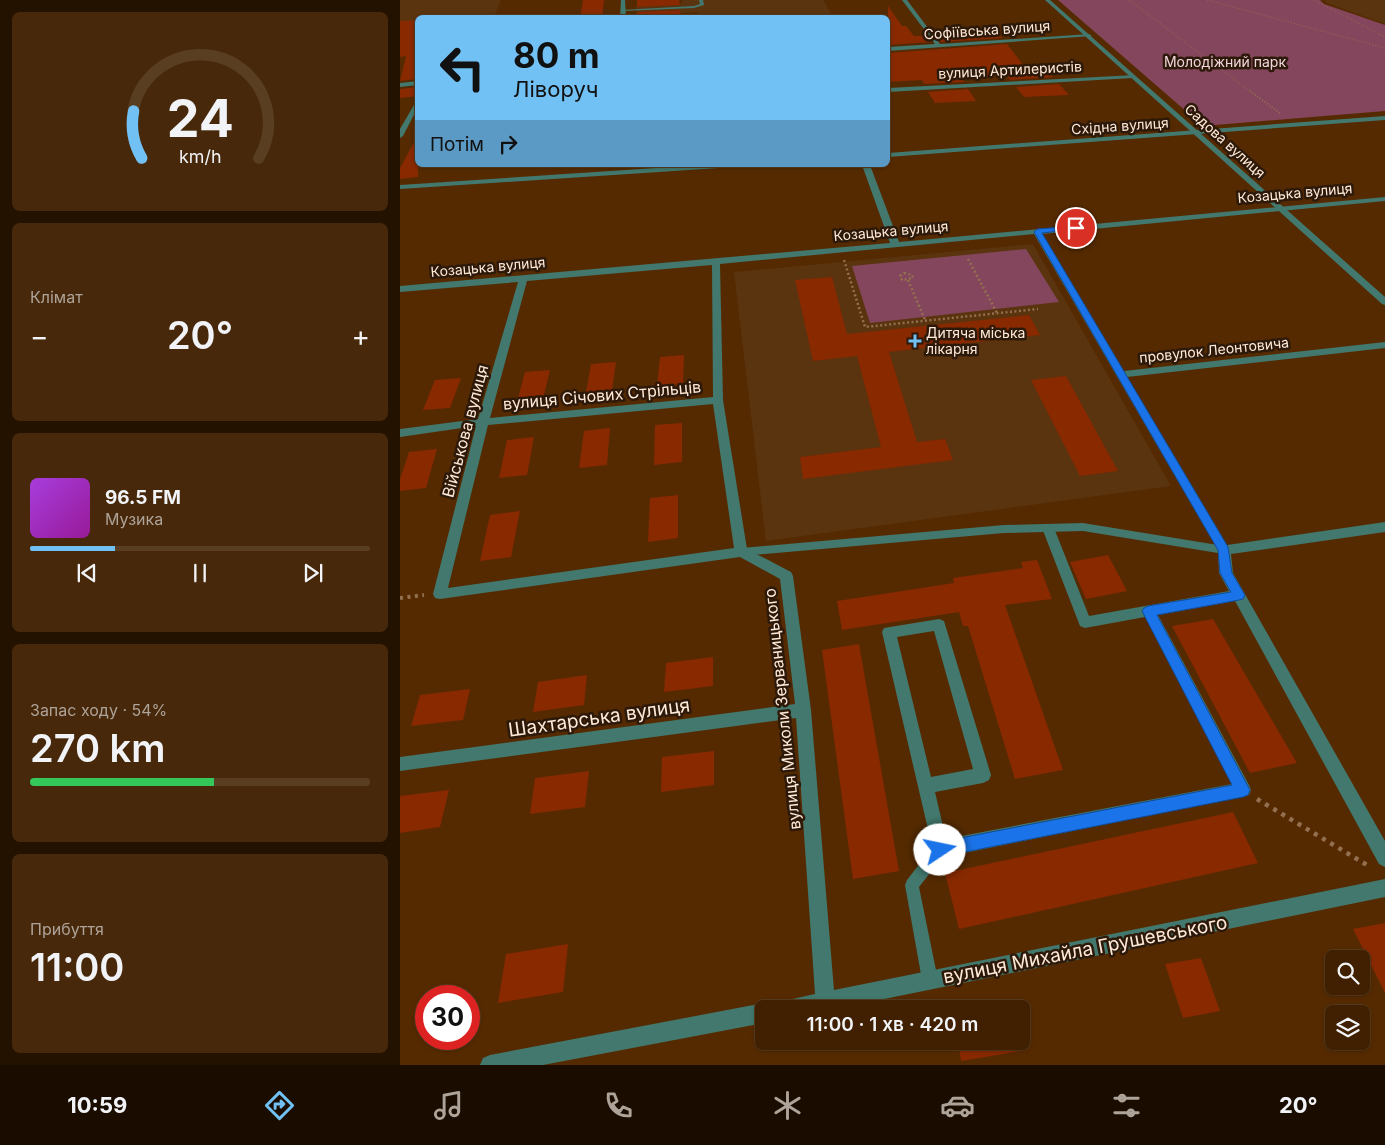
<!DOCTYPE html>
<html lang="uk">
<meta charset="utf-8">
<style>
:root{--surface:#402000;--page:#47280a;--text:#f1f3f6;--muted:#aea399;--line:#593e22;--accent:#72c1f5}
body{margin:0;font-family:Inter,sans-serif;background:var(--page);color:var(--text);height:100vh;display:flex;flex-direction:column;font-size:19px;white-space:nowrap}
*{box-sizing:border-box;margin:0}
p{font-size:16px;color:var(--muted)}
.icon{flex:none;width:28px;height:28px;fill:none;stroke:currentColor;stroke-width:2;stroke-linecap:round;stroke-linejoin:round}
.map{position:relative;flex:1;overflow:hidden}
.side{display:flex;flex-direction:column;gap:12px;padding:12px;background:#231200;width:400px}
.side>*{flex:none}
.banner{position:absolute;left:15px;top:15px;width:475px;height:152px;border-radius:8px;box-shadow:0 1px 4px #0004,0 0 0 1px var(--line);background:#72c1f5;color:#111;overflow:hidden}
.buttons{position:absolute;left:925px;top:950px;display:grid;gap:10px}
.buttons a{display:grid;place-items:center;width:45px;height:45px;border-radius:8px;background:var(--surface);box-shadow:0 1px 4px #0004,0 0 0 1px var(--line);font-size:25px}
.speed{position:absolute;left:15px;top:985px;display:flex;gap:10px;font-size:25px;font-weight:700;text-align:center}
.speed>*{display:grid;place-content:center;width:65px;height:65px;border-radius:50%;background:var(--surface);box-shadow:0 1px 4px #0004,0 0 0 1px var(--line);line-height:1}
.speed .limit{border:8px solid #d22;background:#fff;color:#111}
.pin{position:absolute;display:grid;place-items:center;width:42px;height:42px;color:#fff;margin:-21px;border:2px solid #fff;border-radius:50%;box-shadow:0 1px 5px #0007}
.me{position:absolute;width:55px;margin:-28px;rotate:79deg;stroke-linejoin:round;filter:drop-shadow(0 0 4px #0008)}
.turn{display:flex;align-items:center;gap:18px;height:105px;padding:0 15px;font-size:22px}
.turn .icon{width:65px;height:65px;stroke-width:2.5}
.turn b{display:block;font-size:35px;line-height:42px}
.then{display:flex;align-items:center;height:48px;padding:0 15px;background:#0003;gap:10px;font-size:19px}
.big{font-size:38px;font-weight:600;line-height:1.1}
.side .card{flex:1;display:flex;flex-direction:column;justify-content:center;gap:8px;min-width:0;padding:0 18px;border-radius:8px;background:var(--page)}
.side .dial{align-items:center;gap:0}
.dial svg{height:130px;overflow:visible;fill:none;stroke:var(--line);stroke-width:7;stroke-linecap:round;text-anchor:middle}
.dial text{fill:var(--text);stroke:none}
.song{display:flex;align-items:center;gap:15px}
.cover{width:60px;height:60px;border-radius:8px;background:linear-gradient(135deg,hsl(280 70% 55%),hsl(300 70% 35%))}
.played{height:5px;border-radius:2px;background:linear-gradient(90deg,var(--accent) 25%,var(--line) 25%)}
.keys{display:flex;justify-content:space-around;direction:ltr}
.heat{display:flex;justify-content:space-between;align-items:center;font-size:28px;direction:ltr}
.charge{height:8px;border-radius:4px;background:linear-gradient(90deg,#34c759 54%,var(--line) 0)}
.trip{position:absolute;left:355px;top:1000px;width:275px;height:50px;border-radius:8px;background:var(--surface);box-shadow:0 1px 4px #0004,0 0 0 1px var(--line);font-weight:600;line-height:50px;text-align:center}
.menu{display:flex;height:80px;justify-content:space-around;align-items:center;background:#1a0d00;color:var(--muted)}
.menu .icon{width:35px;height:35px}
.menu .selected{color:var(--accent)}
.menu b{font-size:22px;color:var(--text)}
main{display:flex;flex:1;min-height:0}
.map>svg:first-child{display:block}
</style>
<main>
<section class="side">
<div class="card dial"><svg viewBox="0 0 100 80">
<path d="M14 69A42 42 0 1 1 86 69"/>
<path d="M14 69A42 42 0 0 1 9 40" stroke="#72c1f5"/>
<text x="50" y="56" font-size="32" font-weight="700">24</text>
<text x="50" y="72" font-size="11">km/h</text>
</svg></div>
<div class="card"><p>Клімат</p>
<div class="heat"><a>−</a><b class="big">20°</b><a>+</a></div>
</div>
<div class="card">
<div class="song"><i class="cover"></i><div><b>96.5 FM</b><p>Музика</p></div></div>
<div class="played"></div>
<div class="keys"><svg class="icon" aria-label="previous" viewBox="0 0 24 24"><path d="M18 5L8 12l10 7zM5 5v14"/></svg><svg class="icon" aria-label="pause" viewBox="0 0 24 24"><path d="M8 5v14M16 5v14"/></svg><svg class="icon" aria-label="next" viewBox="0 0 24 24"><path d="M6 5l10 7-10 7zM19 5v14"/></svg></div>
</div>
<div class="card"><p>Запас ходу · 54%</p><b class="big">270 km</b><div class="charge"></div></div>
<div class="card"><p>Прибуття</p><b class="big">11:00</b></div>
</section>
<div class="map">
<svg width="985" height="1065" viewBox="0 0 985 1065">
<rect width="100%" height="100%" fill="#552a00"/>
<g fill="#5a330f">
<polygon points="0,0 101,0 94,17 18,18 17,44 0,45"/>
<polygon points="282,0 423,0 432,15 452,14 453,17 299,18 297,12 237,16 236,6 282,3"/>
<polygon points="924,0 985,0 985,24 927,3"/>
<polygon points="633,244 771,486 366,541 334,272"/>
</g>
<g fill="#84465c">
<polygon points="658,0 920,0 924,4 985,25 985,111 803,126"/>
<polygon points="626,249 659,302 470,323 452,266"/>
</g>
<g fill="#882900">
<polygon points="183,0 204,0 202,18 180,18"/>
<polygon points="237,0 279,0 280,5 237,7"/>
<polygon points="488,6 502,26 506,26 514,36 526,36 531,42 488,45"/>
<polygon points="280,10 281,18 237,18 237,12"/>
<polygon points="18,20 18,79 0,81 6,56 0,57 0,21"/>
<polygon points="557,34 560,38 600,36 602,38 541,42 536,35"/>
<polygon points="607,44 627,70 646,69 653,77 610,80 607,76 604,76 561,78 564,82 524,84 522,80 488,82 488,53"/>
<polygon points="659,84 669,95 624,97 616,87"/>
<polygon points="18,87 18,96 0,98 0,89"/>
<polygon points="568,89 576,101 535,103 528,92"/>
<polygon points="18,135 18,177 0,179 0,168"/>
<polygon points="432,277 447,334 629,315 640,335 489,352 517,442 545,439 553,460 403,479 400,457 481,447 457,356 413,361 395,280"/>
<polygon points="284,355 283,384 257,386 260,357"/>
<polygon points="216,362 212,391 186,393 191,364"/>
<polygon points="150,370 143,399 117,402 125,372"/>
<polygon points="666,376 718,471 680,476 631,380"/>
<polygon points="61,378 50,408 23,410 35,380"/>
<polygon points="282,423 282,462 254,465 255,425"/>
<polygon points="210,428 207,465 179,468 184,431"/>
<polygon points="134,437 127,475 99,478 107,440"/>
<polygon points="37,449 26,488 0,491 0,479 9,452"/>
<polygon points="278,495 278,538 248,542 250,498"/>
<polygon points="120,511 111,557 80,561 90,515"/>
<polygon points="708,555 727,591 686,599 670,562"/>
<polygon points="637,560 652,599 605,605 663,770 615,779 568,626 563,626 559,612 442,630 437,601 554,583 553,578 623,568 621,562"/>
<polygon points="813,619 897,763 850,773 772,626"/>
<polygon points="459,644 499,871 453,879 422,650"/>
<polygon points="313,657 313,686 264,692 266,663"/>
<polygon points="187,675 184,705 133,712 138,682"/>
<polygon points="70,689 63,720 11,726 20,695"/>
<polygon points="314,751 314,785 261,792 262,757"/>
<polygon points="189,771 185,807 130,814 135,778"/>
<polygon points="49,790 40,827 0,833 0,796"/>
<polygon points="833,812 858,863 559,929 545,873"/>
<polygon points="985,923 985,993 953,929"/>
<polygon points="168,944 163,992 98,1003 106,954"/>
<polygon points="801,958 820,1011 783,1018 765,964"/>
<polygon points="558,1041 627,1041 627,1050 561,1061"/>
</g>
<g fill="none" stroke-linecap="round" stroke-linejoin="round">
<g stroke="#93704f" stroke-width="1" stroke-dasharray="1 2" stroke-linecap="butt">
<polyline points="729,0 851,92"/>
<polyline points="807,0 985,48"/>
<polyline points="914,0 985,37"/>
</g>
<polyline stroke="#93704f" stroke-width="2" stroke-dasharray="1 2" stroke-linecap="butt" points="850,91 881,114"/>
<g stroke="#93704f" stroke-width="2.5" stroke-dasharray="2 2.5" stroke-linecap="butt">
<polyline points="568,259 597,313"/>
<polyline points="444,260 465,327 638,309"/>
<polygon points="504,273 512,275 513,278 502,280 500,276"/>
<polyline points="508,280 525,320"/>
</g>
<polyline stroke="#93704f" stroke-width="4" stroke-dasharray="3 4.5" stroke-linecap="butt" points="0,598 24,595"/>
<polyline stroke="#93704f" stroke-width="4.5" stroke-dasharray="4 5.5" stroke-linecap="butt" points="857,799 967,865"/>
<g fill="#42786d" fill-rule="evenodd">
<polygon points="299,0 303,0 304,5 294,8 223,11 221,10 294,6 300,4"/>
<polygon points="683,523 824,546 828,547 829,550 828,553 824,554 683,531 604,533 341,556 337,555 336,552 337,549 341,548 604,525"/>
<polygon points="540,842 545,844 547,849 545,854 519,887 538,980 535,985 530,988 525,985 522,980 505,885 507,880 535,844"/>
</g>
<g fill="#42786d" fill-rule="evenodd">
<polygon points="221,0 225,0 226,18 220,18"/>
<polygon points="502,0 507,0 540,44 689,34 692,36 488,51 488,47 535,44"/>
<polygon points="735,75 733,78 488,92 488,88"/>
<polygon points="18,81 18,85 0,87 0,83"/>
<polygon points="18,98 18,107 3,136 0,138 0,129"/>
<polygon points="985,116 985,120 488,157 488,153"/>
<polygon points="301,165 338,165 334,167 0,189 0,185"/>
<path d="M462,165h8l29,77 486,-45v4l-343,33 82,137 261,-29v6l-258,29 100,168 158,-23v10l-154,22 2,19 152,268v26l-6,-3 -144,-263 -77,14 91,170 2,5 -2,5 -309,63 -6,-3 -52,-223 2,-4 55,-9 5,2 47,154 -2,5 -6,3 -48,9 11,47 286,-55 -87,-167 -60,11 -5,-2 -38,-98 2,-3h8l2,3 35,88 140,-25 -10,-18 -1,-23 -184,-316 -314,30 3,136 24,149 44,23 2,4 18,134 23,280 551,-111v18l-550,112h-59l3,-7 36,-8 -19,-276 -396,53v-14l395,-53 -15,-125 -40,-22 -300,42 -5,-1 -2,-4 43,-168 -76,11v-8l78,-10 40,-137 -118,10v-6l490,-43zM312,265l1,132 -223,21 37,-137zM313,404l21,144 -286,40 40,-163zM534,631l39,138 -42,8 -34,-140z"/>
<polygon points="364,1003 371,1006 372,1009 364,1009 364,1023 143,1065 80,1065 83,1058 90,1055"/>
</g>
<polygon fill="#42786d" fill-rule="evenodd" points="645,0 650,0 985,297 985,305 982,304"/>
</g>
<polygon fill="#1a73e8" stroke="#114b97" points="676,226 680,228 679,229 642,233 828,547 832,573 845,595 843,599 839,600 757,615 850,790 848,795 843,797 540,857 534,855 532,850 534,844 540,842 832,785 742,611 744,608 748,606 831,592 820,573 818,550 634,232 637,229"/>
<path fill="#72c1f5" stroke="#2d1909" stroke-width="2" d="M512.5 333.5h5v5h5v5h-5v5h-5v-5h-5v-5h5z"/>
<g text-anchor="middle" stroke-width="5" stroke-linejoin="round" paint-order="stroke">
<g font-size="14" fill="#ffe9d8" stroke="#2d1909">
<text transform="translate(587 30) rotate(-4)" y="5">Софіївська вулиця</text>
<text transform="translate(610 70) rotate(-3)" y="5">вулиця Артилеристів</text>
<text transform="translate(720 126) rotate(-4)" y="5">Східна вулиця</text>
<text transform="translate(825 141) rotate(42)" y="5">Садова вулиця</text>
<text transform="translate(895 193) rotate(-5)" y="5">Козацька вулиця</text>
<text transform="translate(491 231) rotate(-5)" y="5">Козацька вулиця</text>
<text transform="translate(88 267) rotate(-5)" y="5">Козацька вулиця</text>
<text transform="translate(814 350) rotate(-6)" y="5">провулок Леонтовича</text>
</g>
<g font-size="14" fill="#f2d6de" stroke="#2d1909">
<text x="825" y="67">Молодіжний парк</text>
</g>
<g font-size="14" fill="#ffe9d8" stroke="#2d1909" text-anchor="start">
<text x="526" y="338">Дитяча міська<tspan x="526" dy="16">лікарня</tspan></text>
</g>
<g font-size="16" fill="#ffe9d8" stroke="#2d1909">
<text transform="translate(202 395) rotate(-5)" y="6">вулиця Січових Стрільців</text>
<text transform="translate(65 431) rotate(-75)" y="6">Військова вулиця</text>
<text transform="translate(382 709) rotate(-96)" y="6">вулиця Миколи Зерваницького</text>
</g>
<g font-size="19" fill="#ffe9d8" stroke="#2d1909">
<text transform="translate(199 717) rotate(-8)" y="7">Шахтарська вулиця</text>
<text transform="translate(685 949) rotate(-11)" y="7">вулиця Михайла Грушевського</text>
</g>
</g>
</svg>
<div class="buttons">
<a><svg class="icon" aria-label="search" viewBox="0 0 24 24"><circle cx="10" cy="10" r="6"/><path d="M15 15l6 6"/></svg></a>
<a><svg class="icon" aria-label="layers" viewBox="0 0 24 24"><path d="M12 4l9 5-9 5-9-5zM3 14l9 5 9-5"/></svg></a>
</div>
<div class="speed"><div class="limit">30</div></div>
<div class="pin" style="left:676px;top:228px;background:#d93025"><svg class="icon" aria-label="arrive" viewBox="0 0 24 24"><path d="M6 21V4h12l-3 4 3 4H6"/></svg></div>
<svg class="me" style="left:540px;top:850px" viewBox="-20 -20 40 40"><circle r="19" fill="#fff"/><path d="M0-13L10 11 0 6-10 11z" fill="#1a73e8"/></svg>
<div class="trip">11:00 · 1 хв · 420 m</div>
<div class="banner">
<div class="turn"><svg class="icon" aria-label="left" viewBox="0 0 24 24"><path d="M17 20v-9H6M10 6l-5 5 5 5"/></svg><div><b>80 m</b>Ліворуч</div></div>
<div class="then">Потім<svg class="icon" aria-label="right" viewBox="0 0 24 24"><path d="M7 20v-9h11M14 6l5 5-5 5"/></svg></div>
</div>
</div>
</main>
<nav class="menu">
<b>10:59</b>
<svg class="icon selected" aria-label="directions" viewBox="0 0 24 24"><path d="M12 3l9 9-9 9-9-9zM9 14v-3h6M13 9l2 2-2 2"/></svg>
<svg class="icon" aria-label="music" viewBox="0 0 24 24"><path d="M9 18V5l10-2v13"/><circle cx="6" cy="18" r="3"/><circle cx="16" cy="16" r="3"/></svg>
<svg class="icon" aria-label="phone" viewBox="0 0 24 24"><path d="M5 4h4l2 5-3 2q2 4 5 5l2-3 5 2v4C11 20 4 13 5 4z"/></svg>
<svg class="icon" aria-label="climate" viewBox="0 0 24 24"><path d="M12 3v18M4 7l16 10M4 17L20 7"/></svg>
<svg class="icon" aria-label="car" viewBox="0 0 24 24"><path d="M5 17H2v-5l4-1 3-4h7l3 4 3 1v5h-3M9 17h6M6 11h13"/><circle cx="7" cy="17" r="2"/><circle cx="17" cy="17" r="2"/></svg>
<svg class="icon" aria-label="filters" viewBox="0 0 24 24"><path d="M4 7h16M4 17h16"/><circle cx="9" cy="7" r="2"/><circle cx="15" cy="17" r="2"/></svg>
<b>20°</b>
</nav>
